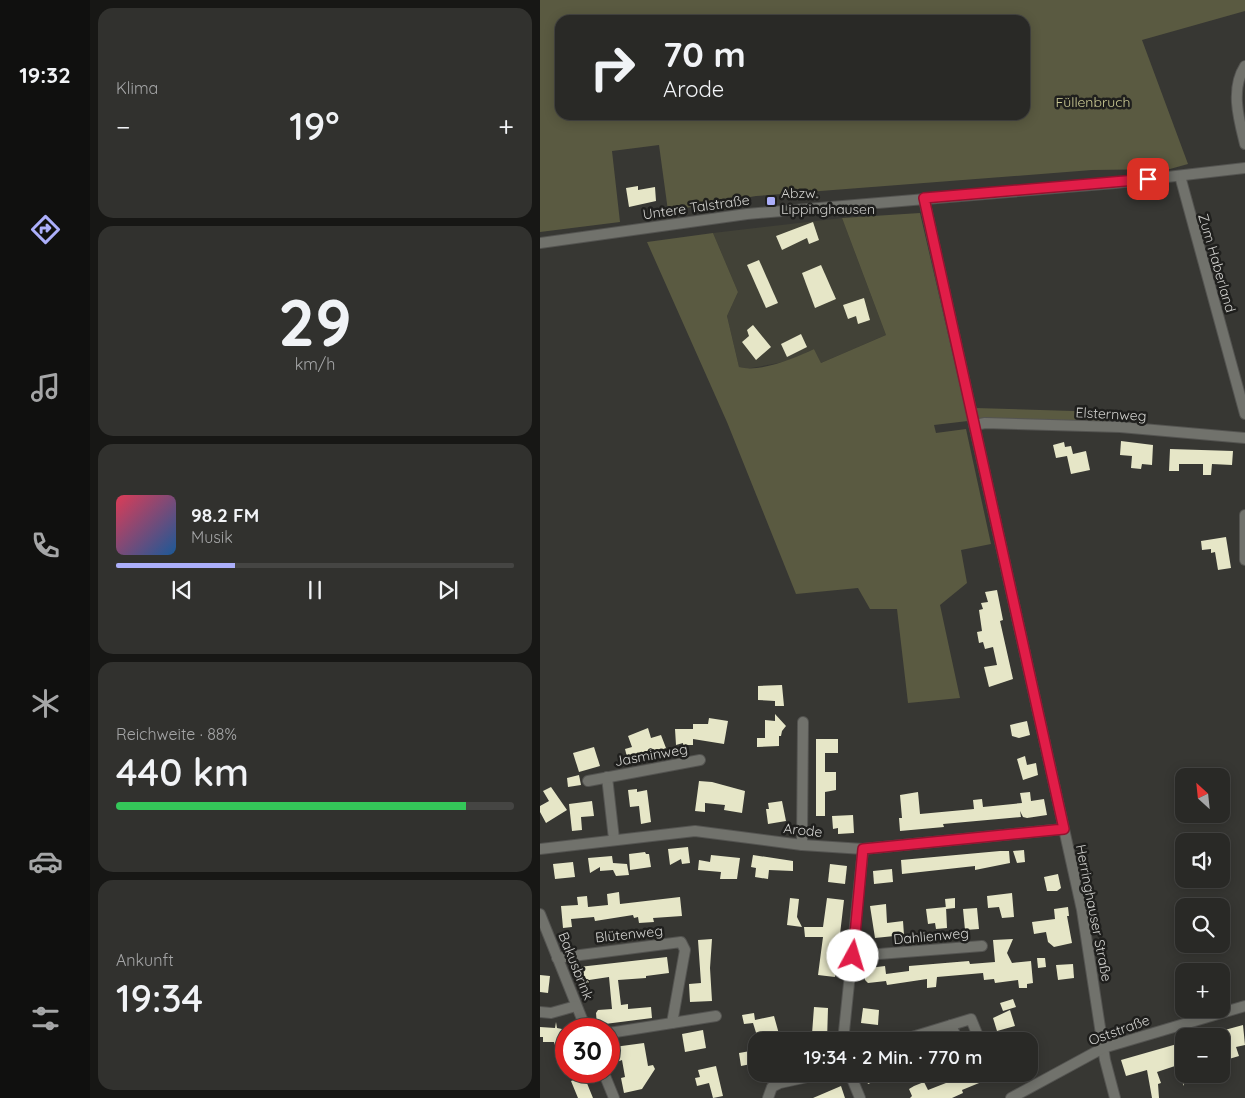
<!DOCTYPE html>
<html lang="de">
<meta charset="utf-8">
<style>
:root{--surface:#292926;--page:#31312e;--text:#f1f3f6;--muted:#a5a6a7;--line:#454543;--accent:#acaffb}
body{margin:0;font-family:Quicksand,sans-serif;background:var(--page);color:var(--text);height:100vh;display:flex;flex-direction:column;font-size:19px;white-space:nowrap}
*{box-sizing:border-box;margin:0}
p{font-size:16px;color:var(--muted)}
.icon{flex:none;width:28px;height:28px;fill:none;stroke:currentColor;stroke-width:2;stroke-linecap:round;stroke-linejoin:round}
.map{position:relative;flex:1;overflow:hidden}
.drawer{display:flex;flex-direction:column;gap:8px;padding:8px;background:#171715;width:450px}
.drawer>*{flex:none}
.top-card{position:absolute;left:15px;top:15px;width:475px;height:105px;border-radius:15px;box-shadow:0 2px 12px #0003,0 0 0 1px var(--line);background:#292926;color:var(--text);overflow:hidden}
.needle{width:32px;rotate:333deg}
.tools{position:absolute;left:635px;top:768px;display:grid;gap:10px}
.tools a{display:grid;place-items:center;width:55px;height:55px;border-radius:10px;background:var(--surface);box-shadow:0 2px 12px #0003,0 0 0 1px var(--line);font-size:25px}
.speed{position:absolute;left:15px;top:1018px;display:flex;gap:10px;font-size:25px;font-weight:700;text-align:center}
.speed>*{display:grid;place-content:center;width:65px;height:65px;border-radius:50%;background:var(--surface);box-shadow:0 2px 12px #0003,0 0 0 1px var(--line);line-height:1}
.speed .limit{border:8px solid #d22;background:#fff;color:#111}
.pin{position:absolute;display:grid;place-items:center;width:42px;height:42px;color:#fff;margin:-21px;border-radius:10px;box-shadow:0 2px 8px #0006}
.me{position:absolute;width:55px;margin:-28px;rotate:6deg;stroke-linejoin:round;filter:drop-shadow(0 0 4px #0008)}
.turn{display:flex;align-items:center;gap:18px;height:105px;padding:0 25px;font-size:22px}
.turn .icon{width:65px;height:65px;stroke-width:2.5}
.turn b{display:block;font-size:35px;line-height:42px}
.big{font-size:38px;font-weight:600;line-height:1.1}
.drawer .widget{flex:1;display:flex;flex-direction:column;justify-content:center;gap:8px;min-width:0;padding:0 18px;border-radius:15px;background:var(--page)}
.drawer .dial{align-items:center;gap:0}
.dial b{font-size:65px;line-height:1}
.song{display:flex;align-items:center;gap:15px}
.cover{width:60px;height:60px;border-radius:8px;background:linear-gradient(135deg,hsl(350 70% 55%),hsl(210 70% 35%))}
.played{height:5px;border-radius:2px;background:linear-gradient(90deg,var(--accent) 30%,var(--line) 30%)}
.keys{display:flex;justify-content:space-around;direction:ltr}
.heat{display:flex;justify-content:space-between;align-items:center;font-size:28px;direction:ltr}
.charge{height:8px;border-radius:4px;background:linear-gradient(90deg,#34c759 88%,var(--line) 0)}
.trip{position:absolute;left:208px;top:1032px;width:290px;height:50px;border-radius:15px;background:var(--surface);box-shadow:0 2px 12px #0003,0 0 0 1px var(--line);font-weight:600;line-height:50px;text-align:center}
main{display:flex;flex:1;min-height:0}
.tab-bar{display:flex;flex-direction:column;width:90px;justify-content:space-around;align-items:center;background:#10100f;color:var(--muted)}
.tab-bar .icon{width:35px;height:35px}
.tab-bar .selected{color:var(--accent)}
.tab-bar b{font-size:22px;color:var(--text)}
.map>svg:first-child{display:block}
</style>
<main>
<nav class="tab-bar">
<b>19:32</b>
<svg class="icon selected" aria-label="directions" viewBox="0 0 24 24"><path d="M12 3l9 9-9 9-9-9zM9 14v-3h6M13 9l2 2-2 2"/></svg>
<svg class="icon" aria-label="music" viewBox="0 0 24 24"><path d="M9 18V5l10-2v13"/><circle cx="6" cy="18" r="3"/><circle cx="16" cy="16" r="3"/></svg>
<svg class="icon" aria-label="phone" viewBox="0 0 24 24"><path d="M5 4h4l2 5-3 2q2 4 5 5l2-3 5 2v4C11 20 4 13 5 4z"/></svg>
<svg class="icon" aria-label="climate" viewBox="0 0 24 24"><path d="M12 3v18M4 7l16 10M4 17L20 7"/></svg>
<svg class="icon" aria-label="car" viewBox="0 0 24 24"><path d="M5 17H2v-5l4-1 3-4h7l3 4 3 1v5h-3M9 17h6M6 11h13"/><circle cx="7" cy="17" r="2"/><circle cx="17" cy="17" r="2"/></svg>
<svg class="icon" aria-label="filters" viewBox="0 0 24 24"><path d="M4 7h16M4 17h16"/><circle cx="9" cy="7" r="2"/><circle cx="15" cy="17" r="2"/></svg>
</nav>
<section class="drawer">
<div class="widget"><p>Klima</p>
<div class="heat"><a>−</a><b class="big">19°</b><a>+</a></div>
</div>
<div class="widget dial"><b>29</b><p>km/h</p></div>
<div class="widget">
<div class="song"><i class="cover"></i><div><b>98.2 FM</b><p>Musik</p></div></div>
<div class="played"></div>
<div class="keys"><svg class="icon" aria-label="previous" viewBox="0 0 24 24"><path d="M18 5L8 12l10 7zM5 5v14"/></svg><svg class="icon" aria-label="pause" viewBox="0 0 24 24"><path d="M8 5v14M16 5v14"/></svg><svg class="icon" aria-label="next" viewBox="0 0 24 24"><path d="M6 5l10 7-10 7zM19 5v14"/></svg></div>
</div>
<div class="widget"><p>Reichweite · 88%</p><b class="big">440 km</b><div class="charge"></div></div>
<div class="widget"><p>Ankunft</p><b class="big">19:34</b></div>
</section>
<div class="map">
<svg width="705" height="1098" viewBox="0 0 705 1098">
<rect width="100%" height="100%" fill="#373733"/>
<polygon fill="#424237" points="302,218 346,335 281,363 274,349 249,361 206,369 199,367 187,316 198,292 173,233"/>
<g fill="#5a5a41" fill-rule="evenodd">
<path d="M0,0h705v11l-103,29 46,124 -18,5 -78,1 -336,26 -88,15 -9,-66 -47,6 8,71 -80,10zM20,20h465v95h-465z"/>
<path d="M380,213l48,208 -34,4 2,8 30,-4 25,115 -30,6 6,33 -27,22 20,93 -52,5 -11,-94h-27l-12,-21 -62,6 -69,-172 -80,-180 66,-9 25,59 -11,24 12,51c21,6 56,-9 75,-18l7,14 65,-28 -44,-117z"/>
<polygon points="435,408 566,412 569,424 439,420"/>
</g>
<g fill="#e6e6c7">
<polygon points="98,186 98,190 115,187 116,201 89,207 86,188"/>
<polygon points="273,222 279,240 269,244 267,238 242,250 236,236"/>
<polygon points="219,260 238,303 226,308 207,265"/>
<polygon points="281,265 296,299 275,308 262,273"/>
<polygon points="324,298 330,320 318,324 316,316 308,319 303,305"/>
<polygon points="213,325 231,347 216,360 202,342 209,336 207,330"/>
<polygon points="261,334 267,347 247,357 241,344"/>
<polygon points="581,441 613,445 612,465 602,464 601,469 591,468 592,456 580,455"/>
<polygon points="524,442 525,447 531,446 533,454 546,451 550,470 531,474 527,456 516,458 513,445"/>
<polygon points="630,449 693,451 692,465 672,464 671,475 663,475 663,464 639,464 639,471 629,471"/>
<polygon points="686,537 691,568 678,570 675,552 671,553 671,549 662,550 661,541"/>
<polygon points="457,590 463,620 460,621 473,679 449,687 444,667 457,665 453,647 445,649 443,642 439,643 437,632 442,631 439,610 443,609 441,603 448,602 445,592"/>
<polygon points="242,685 244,706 235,706 235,701 218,700 218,686"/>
<polygon points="235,714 246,726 242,731 241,736 239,736 239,746 217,747 217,738 225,738 225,720 235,721"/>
<polygon points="169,718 188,721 184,744 153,739 153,745 143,745 143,743 136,745 135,729 153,729 153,724 168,724"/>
<polygon points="487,721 490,735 479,738 472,736 470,725"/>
<polygon points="108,728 111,738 121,735 126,748 115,752 114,749 87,757 85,749 92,747 88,736"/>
<polygon points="276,739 298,739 298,753 285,753 285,772 296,772 296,790 285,792 285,816 276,816"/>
<polygon points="54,747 60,766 39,772 33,753"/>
<polygon points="485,756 487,765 496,763 498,775 483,780 477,759"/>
<polygon points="39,775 41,785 28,787 27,778"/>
<polygon points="159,781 172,782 205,791 202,813 184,810 185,805 165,803 165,812 155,811"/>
<polygon points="11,787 27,810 6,823 0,812 0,806 9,801 3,791"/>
<polygon points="97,789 97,792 107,790 111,822 101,824 99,806 90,807 88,790"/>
<polygon points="378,792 380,814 434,809 433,800 442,799 443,807 482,803 480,793 490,792 491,801 504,799 507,815 487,818 483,817 480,811 481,817 403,824 404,827 360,831 359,818 362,818 360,795"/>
<polygon points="52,801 54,816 41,817 42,830 32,831 29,804"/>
<polygon points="242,801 246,821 228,824 226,809 229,809 228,803"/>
<polygon points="313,815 314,833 298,834 298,828 293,829 292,816"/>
<polygon points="148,847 150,863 142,864 141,859 130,865 128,849"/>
<polygon points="484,850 485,862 477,863 473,851"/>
<polygon points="460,851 469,851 470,863 435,870 435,866 362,874 361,860"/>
<polygon points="105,852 106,854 109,854 111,867 90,870 89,854"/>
<polygon points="171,855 200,858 197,879 180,879 181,872 158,870 159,860 170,862"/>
<polygon points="213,855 253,861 253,871 229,870 228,879 215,877 216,868 211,867"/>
<polygon points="72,856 73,863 87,864 89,875 76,876 73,870 60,871 60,867 50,873 48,858"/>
<polygon points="33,862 35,877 15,879 13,864"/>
<polygon points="290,864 307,866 305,884 288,882"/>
<polygon points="352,869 353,882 334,884 333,871"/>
<polygon points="518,874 521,888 517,891 507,891 504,877"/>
<polygon points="79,892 80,904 140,897 142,916 113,918 114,922 99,923 98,917 94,918 93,915 55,921 54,917 31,919 32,927 23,928 21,906 38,905 37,897 47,896 48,907 68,905 67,894"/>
<polygon points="472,893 474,917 462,918 459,907 448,908 447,896"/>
<polygon points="250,898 259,899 257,917 262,927 247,925"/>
<polygon points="287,898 304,900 295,977 278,975 283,937 265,937 264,927 283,927"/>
<polygon points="415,898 415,908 406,909 405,899"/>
<polygon points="346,904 347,923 363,921 364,935 335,938 330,906"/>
<polygon points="406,907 407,928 396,929 395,923 388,924 386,909"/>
<polygon points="528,907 529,916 527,916 532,943 514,947 508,942 506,932 494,934 492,922 515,919 514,909"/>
<polygon points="437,908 439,929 425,930 423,909"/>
<polygon points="172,939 170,968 172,1001 150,1002 149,984 161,983 158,940"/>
<polygon points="473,939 467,953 472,963 491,961 493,983 487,984 487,988 479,988 478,980 455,983 454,979 444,980 443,973 397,977 396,987 387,988 387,979 347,985 346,981 328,983 325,980 325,973 329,968 345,966 346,974 369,971 369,966 429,961 430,964 455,962 453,940"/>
<polygon points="127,957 129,973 106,976 106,978 78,980 81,1005 88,1004 88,1009 111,1007 112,1018 57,1025 56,1013 58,1010 72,1009 69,977 49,980 49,983 41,984 39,967"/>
<polygon points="497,958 505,958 506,967 498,968"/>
<polygon points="533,964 534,978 518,980 516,965"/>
<polygon points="0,975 10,976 8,993 0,992"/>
<polygon points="473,999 476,1007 463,1011 460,1003"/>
<polygon points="274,1007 288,1008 287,1041 254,1041 253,1037 272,1034"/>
<polygon points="323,1008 339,1010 338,1025 321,1023"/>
<polygon points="470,1010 475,1026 457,1031 453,1018"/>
<polygon points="214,1013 215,1020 234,1016 239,1034 218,1039 213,1023 204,1024 202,1015"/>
<polygon points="16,1022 17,1028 22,1029 21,1039 26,1054 26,1056 19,1059 14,1042 3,1042 3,1037 0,1037 0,1027 15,1028"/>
<polygon points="703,1025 705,1045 696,1047 699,1056 689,1059 684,1044 681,1045 681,1031"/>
<polygon points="163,1030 166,1048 145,1052 142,1034"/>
<polygon points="644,1042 644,1086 635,1066 617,1072 621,1083 618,1084 619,1098 612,1098 607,1070 586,1076 581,1060"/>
<polygon points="104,1043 108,1066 113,1065 115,1069 102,1089 84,1093 81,1078 85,1077 82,1060 77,1062 74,1047"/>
<polygon points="216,1050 216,1063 201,1066 199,1053"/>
<polygon points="176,1066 183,1096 173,1098 169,1083 157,1086 155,1078 160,1077 158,1070"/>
<polygon points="31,1071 42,1071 53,1098 38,1098 31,1081 34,1080"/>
<polygon points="324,1074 351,1074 328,1084"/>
<polygon points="429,1074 461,1074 422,1090 423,1093 412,1098 370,1098 372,1096 369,1089 374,1086 384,1082 388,1090"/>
<polygon points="301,1086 305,1098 273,1098"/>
</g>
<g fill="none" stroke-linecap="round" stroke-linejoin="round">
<defs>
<g id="minor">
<path d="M705,66c-15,23 -6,54 0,78"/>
<polyline points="640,176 705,414"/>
<polyline points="384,199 542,910 565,1060 575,1098"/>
<polyline points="0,243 207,214 575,183 705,168"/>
<polyline points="435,425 445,423 580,427 705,438"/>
<polyline points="705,515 705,560"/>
<polyline points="67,777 74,839"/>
<polyline points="48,781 160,760"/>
<polyline points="262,845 263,722"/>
<polyline points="0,849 155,831 262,845 323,849 523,829"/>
<polyline points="0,914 46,1029"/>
<polyline points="313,956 442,946"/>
<polyline points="17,958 141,942 145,950 132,1023"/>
<polyline points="0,1012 11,1013 36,1006"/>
<polyline points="411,1025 418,1041"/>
<polyline points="69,1033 176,1016"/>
<polyline points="303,1041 323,849"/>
<polyline points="359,1041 431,1019 440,1041"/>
<polyline points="63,1071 74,1098"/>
<polyline points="310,1074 320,1098"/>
<polyline points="228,1098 232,1087 240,1083 281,1074"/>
<polyline points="471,1098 563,1048 705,1006"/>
</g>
</defs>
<use href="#minor" stroke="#545451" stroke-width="12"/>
<use href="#minor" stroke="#71726c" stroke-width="10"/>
</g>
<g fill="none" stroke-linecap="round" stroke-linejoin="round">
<defs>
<polyline id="route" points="313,956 323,849 524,829 384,198 608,179"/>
</defs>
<use href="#route" stroke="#92132f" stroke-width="12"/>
<use href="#route" stroke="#e11d48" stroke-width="9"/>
</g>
<rect fill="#acaffb" stroke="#1f1f1d" stroke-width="2" x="226" y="196" width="10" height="10" rx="2.5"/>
<g text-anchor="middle" stroke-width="5" stroke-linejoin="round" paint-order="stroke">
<g font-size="14" fill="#cccb95" stroke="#1f1f1d">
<text x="553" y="107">Füllenbruch</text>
</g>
<g font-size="14" fill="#d1d1ce" stroke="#1f1f1d" text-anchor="start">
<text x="241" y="198">Abzw.<tspan x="241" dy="16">Lippinghausen</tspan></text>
</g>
<g font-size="14" fill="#d1d1ce" stroke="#1f1f1d">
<text transform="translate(156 207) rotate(-8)" y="5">Untere Talstraße</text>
<text transform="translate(677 263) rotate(74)" y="5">Zum Haberland</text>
<text transform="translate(571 414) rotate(3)" y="5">Elsternweg</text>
<text transform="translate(111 755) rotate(-10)" y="5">Jasminweg</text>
<text transform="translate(263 830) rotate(6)" y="5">Arode</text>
<text transform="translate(554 913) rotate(79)" y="5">Herringhauser Straße</text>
<text transform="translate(89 934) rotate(-6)" y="5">Blütenweg</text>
<text transform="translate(391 936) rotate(-5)" y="5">Dahlienweg</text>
<text transform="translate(36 966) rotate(68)" y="5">Bakusbrink</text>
<text transform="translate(579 1030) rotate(-20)" y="5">Oststraße</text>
</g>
</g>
</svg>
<div class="tools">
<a><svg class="needle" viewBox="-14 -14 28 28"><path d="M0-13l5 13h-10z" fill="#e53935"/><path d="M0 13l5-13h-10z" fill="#a5a6a7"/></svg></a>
<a><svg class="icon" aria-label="sound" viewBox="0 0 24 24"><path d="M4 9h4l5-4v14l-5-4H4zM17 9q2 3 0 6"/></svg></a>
<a><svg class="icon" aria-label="search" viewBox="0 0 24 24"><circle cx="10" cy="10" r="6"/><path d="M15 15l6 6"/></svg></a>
<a>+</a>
<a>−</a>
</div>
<div class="speed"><div class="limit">30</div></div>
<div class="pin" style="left:608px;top:179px;background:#d93025"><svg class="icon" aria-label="arrive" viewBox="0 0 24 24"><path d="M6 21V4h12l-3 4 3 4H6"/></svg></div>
<svg class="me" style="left:313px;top:956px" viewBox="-20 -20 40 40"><circle r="19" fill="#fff"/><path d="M0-13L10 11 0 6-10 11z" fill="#e11d48"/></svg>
<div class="trip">19:34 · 2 Min. · 770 m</div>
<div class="top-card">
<div class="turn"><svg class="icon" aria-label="right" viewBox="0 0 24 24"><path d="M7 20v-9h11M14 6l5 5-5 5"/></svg><div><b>70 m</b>Arode</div></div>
</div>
</div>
</main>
